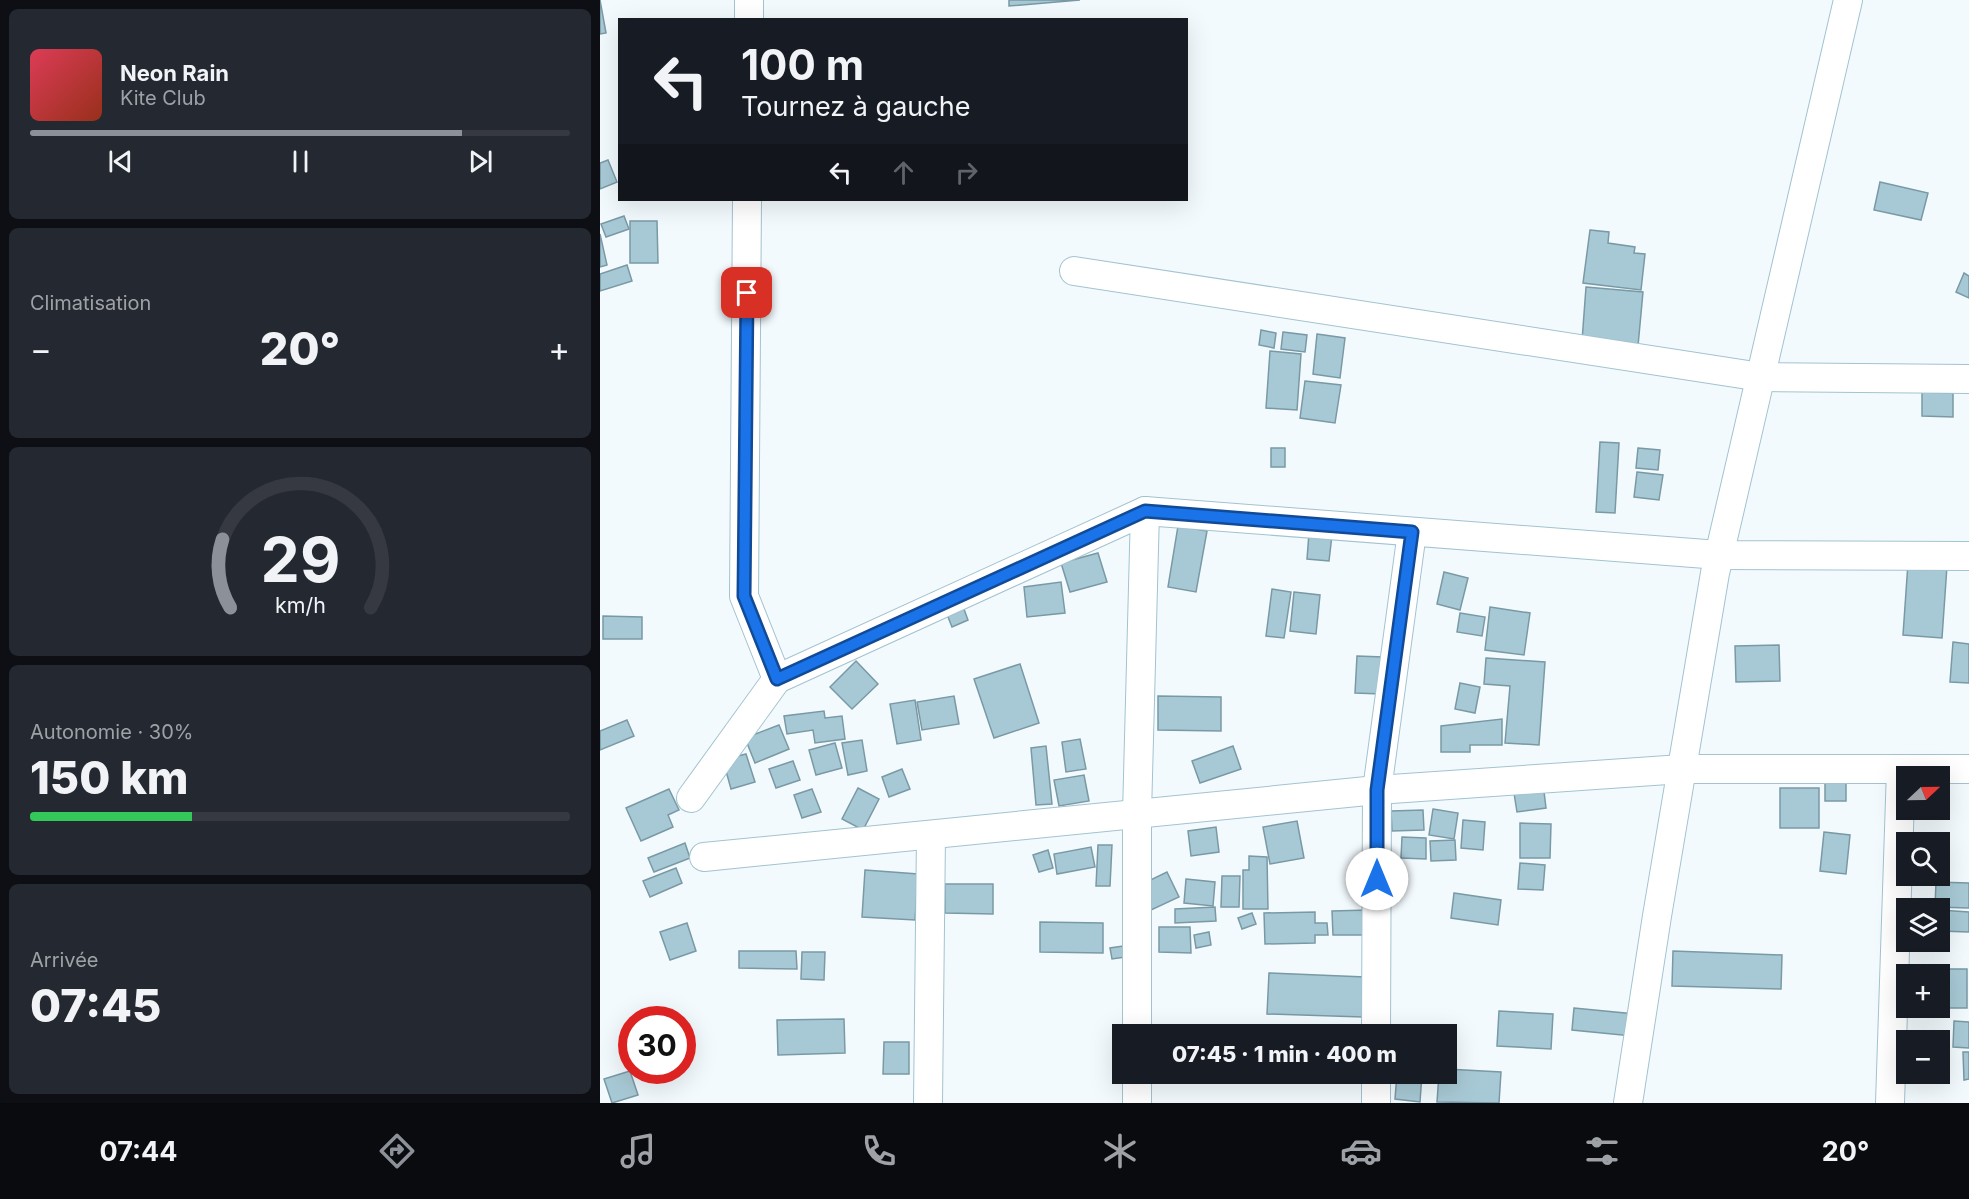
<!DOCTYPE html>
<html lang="fr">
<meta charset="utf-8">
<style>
:root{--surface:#171b24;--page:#242831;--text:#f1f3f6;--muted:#9ea1a6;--line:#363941;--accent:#8c9099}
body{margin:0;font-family:Inter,sans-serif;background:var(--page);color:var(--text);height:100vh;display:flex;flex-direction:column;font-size:22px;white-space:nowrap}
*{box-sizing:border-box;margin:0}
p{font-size:20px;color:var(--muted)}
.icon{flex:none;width:33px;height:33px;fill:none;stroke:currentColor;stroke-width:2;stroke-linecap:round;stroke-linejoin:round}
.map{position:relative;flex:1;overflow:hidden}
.side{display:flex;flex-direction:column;gap:9px;padding:9px;background:#0d0f14;width:600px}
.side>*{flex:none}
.guide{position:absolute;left:18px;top:18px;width:570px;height:183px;border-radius:0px;box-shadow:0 6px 24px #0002;background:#171b24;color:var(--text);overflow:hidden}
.needle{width:39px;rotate:68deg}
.tools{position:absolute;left:1296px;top:766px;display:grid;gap:12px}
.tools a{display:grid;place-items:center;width:54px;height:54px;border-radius:0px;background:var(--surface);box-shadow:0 6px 24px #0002;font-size:30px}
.speed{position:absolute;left:18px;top:1006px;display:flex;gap:12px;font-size:30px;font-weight:700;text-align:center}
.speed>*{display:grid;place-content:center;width:78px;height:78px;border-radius:50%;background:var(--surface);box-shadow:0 6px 24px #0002;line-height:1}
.speed .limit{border:9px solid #d22;background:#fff;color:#111}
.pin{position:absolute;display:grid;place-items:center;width:51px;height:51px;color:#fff;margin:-26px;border-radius:12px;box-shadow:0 3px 9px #0006}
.me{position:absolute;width:66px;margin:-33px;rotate:0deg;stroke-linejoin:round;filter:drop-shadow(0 0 4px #0008)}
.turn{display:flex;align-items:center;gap:21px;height:126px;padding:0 24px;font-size:27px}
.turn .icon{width:78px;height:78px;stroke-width:2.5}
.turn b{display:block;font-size:42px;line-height:51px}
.lanes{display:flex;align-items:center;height:57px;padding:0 24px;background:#0003;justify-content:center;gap:30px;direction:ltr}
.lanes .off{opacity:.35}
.big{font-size:45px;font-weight:800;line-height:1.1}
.side .tile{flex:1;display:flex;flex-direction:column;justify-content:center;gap:9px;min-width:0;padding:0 21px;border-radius:9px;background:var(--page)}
.side .dial{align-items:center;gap:0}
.dial svg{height:156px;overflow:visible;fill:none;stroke:var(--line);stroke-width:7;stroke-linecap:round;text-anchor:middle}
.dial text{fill:var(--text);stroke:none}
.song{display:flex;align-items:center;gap:18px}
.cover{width:72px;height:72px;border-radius:9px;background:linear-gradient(135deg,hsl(350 70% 55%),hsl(10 70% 35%))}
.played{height:6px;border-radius:3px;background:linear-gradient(90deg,var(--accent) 80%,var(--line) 80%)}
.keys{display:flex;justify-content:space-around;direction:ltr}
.heat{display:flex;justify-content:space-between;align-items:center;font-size:33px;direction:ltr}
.charge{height:9px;border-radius:4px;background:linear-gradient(90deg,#34c759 30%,var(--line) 0)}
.trip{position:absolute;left:512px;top:1024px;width:345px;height:60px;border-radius:0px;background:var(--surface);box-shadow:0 6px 24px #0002;font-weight:800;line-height:60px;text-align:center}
.menu{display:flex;height:96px;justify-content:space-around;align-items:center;background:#090b0e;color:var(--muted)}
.menu .icon{width:42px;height:42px}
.menu .selected{color:var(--accent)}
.menu b{font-size:27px;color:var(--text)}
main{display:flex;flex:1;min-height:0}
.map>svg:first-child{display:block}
</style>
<main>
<section class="side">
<div class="tile">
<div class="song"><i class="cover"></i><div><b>Neon Rain</b><p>Kite Club</p></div></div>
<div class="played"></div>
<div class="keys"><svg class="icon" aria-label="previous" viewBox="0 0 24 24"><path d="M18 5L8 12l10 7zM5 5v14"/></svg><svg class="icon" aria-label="pause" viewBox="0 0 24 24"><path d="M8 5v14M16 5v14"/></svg><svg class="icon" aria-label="next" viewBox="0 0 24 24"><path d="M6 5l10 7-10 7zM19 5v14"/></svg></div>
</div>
<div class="tile"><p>Climatisation</p>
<div class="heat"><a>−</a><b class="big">20°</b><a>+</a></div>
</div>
<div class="tile dial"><svg viewBox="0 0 100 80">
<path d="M14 69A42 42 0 1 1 86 69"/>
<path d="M14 69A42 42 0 0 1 10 34" stroke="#8c9099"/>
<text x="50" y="56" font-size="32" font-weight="700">29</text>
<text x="50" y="72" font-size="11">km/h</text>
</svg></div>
<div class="tile"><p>Autonomie · 30%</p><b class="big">150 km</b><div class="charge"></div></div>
<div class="tile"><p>Arrivée</p><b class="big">07:45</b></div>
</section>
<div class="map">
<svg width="1369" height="1103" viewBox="0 0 1369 1103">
<rect width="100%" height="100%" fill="#f3fafd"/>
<g fill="#a7c9d5" stroke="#7999a5" stroke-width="1.5">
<polygon points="0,0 6,33 0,34"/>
<polygon points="409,0 480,0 409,6"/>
<polygon points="8,160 17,182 0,189 0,163"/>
<polygon points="1280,182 1328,193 1321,220 1274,210"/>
<polygon points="24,216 29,229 6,237 1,224"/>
<polygon points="30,221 57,221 58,263 30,263"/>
<polygon points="990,230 1009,232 1008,243 1035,247 1034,253 1045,254 1041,290 983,283"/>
<polygon points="0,234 7,265 0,267"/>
<polygon points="27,265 32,281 0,291 0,274"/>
<polygon points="1364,273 1369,276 1369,298 1356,292"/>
<polygon points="986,287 1043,292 1038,346 982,341"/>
<polygon points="661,330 676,333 674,348 659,345"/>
<polygon points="683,332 707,335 705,352 681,349"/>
<polygon points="717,334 745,338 740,378 713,374"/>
<polygon points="670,351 701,354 697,410 666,408"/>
<polygon points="705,381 741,385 735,423 700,418"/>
<polygon points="1322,392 1353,393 1353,417 1322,416"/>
<polygon points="1000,442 1019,443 1015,513 996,512"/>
<rect x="671" y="448" width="14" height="19"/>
<polygon points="1038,448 1060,450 1058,470 1036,468"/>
<polygon points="1037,472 1063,475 1059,500 1034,497"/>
<polygon points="578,526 607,531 596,592 568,587"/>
<polygon points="709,533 732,535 729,561 707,559"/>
<polygon points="498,553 507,582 470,592 461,563"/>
<polygon points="1308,563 1347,566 1342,638 1303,635"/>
<polygon points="844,572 868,578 860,610 837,604"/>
<polygon points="461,582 465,613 427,617 424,587"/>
<polygon points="672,589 691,592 684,638 666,636"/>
<polygon points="694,592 720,595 716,634 690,631"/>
<polygon points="361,601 368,620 352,627 344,607"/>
<polygon points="890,607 930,613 924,655 885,650"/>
<polygon points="860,613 885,617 882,636 857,632"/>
<polygon points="3,616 42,617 42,639 3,639"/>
<polygon points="1353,642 1369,644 1369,683 1350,682"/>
<polygon points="1179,645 1180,681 1136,682 1135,646"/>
<polygon points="757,656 783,657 781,694 755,693"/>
<polygon points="886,658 945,662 939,745 905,743 910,686 884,684"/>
<polygon points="256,661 278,684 252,709 230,687"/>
<polygon points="420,664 439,723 394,738 374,679"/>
<polygon points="860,683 880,687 875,713 855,709"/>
<polygon points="354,696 359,724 322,730 317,702"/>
<polygon points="558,696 621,697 621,731 558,730"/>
<polygon points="315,700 321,740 297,744 290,704"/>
<polygon points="224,711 225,718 242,716 245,739 215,743 213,730 187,734 184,716"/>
<polygon points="902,719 902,745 870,745 870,752 841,752 841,726"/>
<polygon points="27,720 34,736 0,750 0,731"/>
<polygon points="179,725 189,749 155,763 145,738"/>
<polygon points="480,739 486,769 466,772 462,742"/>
<polygon points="262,740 267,771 248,775 242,743"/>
<polygon points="235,743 242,768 216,775 209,750"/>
<polygon points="446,746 452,804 436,805 431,748"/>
<polygon points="633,746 641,769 600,783 592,761"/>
<polygon points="146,754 155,782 131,789 123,760"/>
<polygon points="193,761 200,780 176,788 169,769"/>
<polygon points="302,769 310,789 289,797 282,777"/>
<polygon points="484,775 489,801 459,806 454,780"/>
<rect x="1225" y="781" width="21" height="20"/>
<polygon points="943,783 946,808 917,812 913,787"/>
<polygon points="258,788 279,799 263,830 242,819"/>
<rect x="1180" y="788" width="39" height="40"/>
<polygon points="69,789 79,810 68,815 73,827 41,841 26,808"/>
<polygon points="212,789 221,812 202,818 194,795"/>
<polygon points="833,809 858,813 854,839 829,835"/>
<polygon points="823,810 824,830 792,831 791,811"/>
<polygon points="863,820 885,822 883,850 861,848"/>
<polygon points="697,821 704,858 670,864 663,827"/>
<polygon points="920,823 951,824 950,858 920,858"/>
<polygon points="616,827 619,852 591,856 588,831"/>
<polygon points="1224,832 1250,835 1246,874 1220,871"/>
<polygon points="802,837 826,838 826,859 801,858"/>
<polygon points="855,840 856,860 831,861 830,841"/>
<polygon points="85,843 90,858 54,872 48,858"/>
<polygon points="498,845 512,845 510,886 496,886"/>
<polygon points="491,847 495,867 457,874 454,854"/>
<polygon points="448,850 453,868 439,872 433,855"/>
<polygon points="649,856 667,857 668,909 643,909 643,870 649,870"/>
<polygon points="920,863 945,865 943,890 918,889"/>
<polygon points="76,868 82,883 50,897 43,881"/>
<polygon points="265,870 318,874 315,920 262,917"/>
<polygon points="567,872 579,897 551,910 540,885"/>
<polygon points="622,876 640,876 639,907 621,907"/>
<polygon points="586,879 615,882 613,906 584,903"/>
<polygon points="1336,882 1369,883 1369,908 1335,907"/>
<polygon points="345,884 393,884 393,914 345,913"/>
<polygon points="854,893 901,900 898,925 851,918"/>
<polygon points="615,907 616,921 575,923 575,909"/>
<polygon points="768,910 769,935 733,935 732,911"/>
<polygon points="1340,910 1369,912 1369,932 1340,931"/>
<polygon points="715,912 715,923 727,923 728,935 715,935 715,943 665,944 664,913"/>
<polygon points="652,913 656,924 642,929 638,918"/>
<polygon points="440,922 503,923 503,953 440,952"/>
<polygon points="87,923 96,951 70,960 60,932"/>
<polygon points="559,927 590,927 591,953 559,952"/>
<polygon points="609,932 611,945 596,948 594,935"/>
<polygon points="530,945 532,956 512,959 510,948"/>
<polygon points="139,951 196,951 197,969 139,968"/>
<polygon points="1073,951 1182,955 1181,989 1072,986"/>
<polygon points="202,952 225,952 224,980 201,979"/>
<polygon points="1319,969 1367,969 1367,1008 1340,1008 1340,975 1319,975"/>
<polygon points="669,973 765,977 763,1017 667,1014"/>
<polygon points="974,1008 1035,1014 1032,1036 972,1030"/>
<polygon points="899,1011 953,1014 951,1049 897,1046"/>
<polygon points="244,1019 245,1053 178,1055 177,1020"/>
<polygon points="1354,1021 1369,1022 1369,1048 1353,1047"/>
<polygon points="284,1042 309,1042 309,1074 283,1074"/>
<polygon points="1363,1052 1369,1052 1369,1079 1364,1080"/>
<polygon points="846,1069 901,1072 899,1103 837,1102 839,1074 846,1074"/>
<polygon points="30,1071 38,1095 12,1103 4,1079"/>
<polygon points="797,1074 822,1074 820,1102 795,1099"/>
</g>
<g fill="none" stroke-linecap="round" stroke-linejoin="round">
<defs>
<g id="minor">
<polyline points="149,20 149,0"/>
<polyline points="147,200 144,596 177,679"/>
<polyline points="474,271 1161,377 1369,379"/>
<polyline points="91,798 177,679 545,511 1119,555 1369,556"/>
<polyline points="104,857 777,790 1082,769 1369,769"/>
<polyline points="537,1035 537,814 545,511"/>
<polyline points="776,1035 777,790 812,532"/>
<polyline points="328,1103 331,835"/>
<polyline points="537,1103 537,1074"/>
<polyline points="776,1103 776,1074"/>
<polyline points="1028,1103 1057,916 1115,573 1248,0"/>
<polyline points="1290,1103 1301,769"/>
</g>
</defs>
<use href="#minor" stroke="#a2c3d0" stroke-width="30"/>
<use href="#minor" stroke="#fff" stroke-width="28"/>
</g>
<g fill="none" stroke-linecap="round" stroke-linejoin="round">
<defs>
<polyline id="route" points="147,293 144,596 177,679 545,511 812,532 777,790 777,879"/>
</defs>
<use href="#route" stroke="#114b97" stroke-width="15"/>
<use href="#route" stroke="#1a73e8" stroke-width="10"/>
</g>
</svg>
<div class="tools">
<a><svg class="needle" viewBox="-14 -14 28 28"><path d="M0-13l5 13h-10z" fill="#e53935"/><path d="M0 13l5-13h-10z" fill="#9ea1a6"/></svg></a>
<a><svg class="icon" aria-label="search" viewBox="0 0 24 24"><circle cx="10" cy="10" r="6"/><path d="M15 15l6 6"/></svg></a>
<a><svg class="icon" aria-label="layers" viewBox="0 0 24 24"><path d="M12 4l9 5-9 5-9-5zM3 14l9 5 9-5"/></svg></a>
<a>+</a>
<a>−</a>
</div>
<div class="speed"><div class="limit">30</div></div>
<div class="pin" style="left:147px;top:293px;background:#d93025"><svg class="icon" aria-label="arrive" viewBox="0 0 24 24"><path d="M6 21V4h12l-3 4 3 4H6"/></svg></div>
<svg class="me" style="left:777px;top:879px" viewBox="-20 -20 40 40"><circle r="19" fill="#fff"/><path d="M0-13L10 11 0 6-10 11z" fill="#1a73e8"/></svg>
<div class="trip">07:45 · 1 min · 400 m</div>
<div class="guide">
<div class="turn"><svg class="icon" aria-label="left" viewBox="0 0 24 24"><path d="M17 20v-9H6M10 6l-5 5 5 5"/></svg><div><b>100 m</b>Tournez à gauche</div></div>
<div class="lanes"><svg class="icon" aria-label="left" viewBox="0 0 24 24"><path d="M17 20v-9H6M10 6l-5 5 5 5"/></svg><svg class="icon off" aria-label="ahead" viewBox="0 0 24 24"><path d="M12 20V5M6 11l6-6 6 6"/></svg><svg class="icon off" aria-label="right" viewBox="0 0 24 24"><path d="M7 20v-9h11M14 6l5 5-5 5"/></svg></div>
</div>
</div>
</main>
<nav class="menu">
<b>07:44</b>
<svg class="icon selected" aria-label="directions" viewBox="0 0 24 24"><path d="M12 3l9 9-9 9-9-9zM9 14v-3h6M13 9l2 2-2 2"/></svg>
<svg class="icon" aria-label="music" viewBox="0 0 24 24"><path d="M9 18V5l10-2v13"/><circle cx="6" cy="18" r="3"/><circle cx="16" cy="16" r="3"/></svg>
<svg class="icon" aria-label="phone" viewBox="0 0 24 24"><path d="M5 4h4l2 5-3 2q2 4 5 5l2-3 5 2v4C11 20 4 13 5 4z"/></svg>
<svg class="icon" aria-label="climate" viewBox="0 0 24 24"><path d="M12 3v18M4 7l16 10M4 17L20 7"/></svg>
<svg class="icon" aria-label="car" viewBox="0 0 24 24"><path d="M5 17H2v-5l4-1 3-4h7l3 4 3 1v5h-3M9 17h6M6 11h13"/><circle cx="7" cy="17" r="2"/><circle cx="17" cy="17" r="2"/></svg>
<svg class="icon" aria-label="filters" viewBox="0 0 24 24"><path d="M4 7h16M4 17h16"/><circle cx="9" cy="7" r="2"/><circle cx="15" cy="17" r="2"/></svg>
<b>20°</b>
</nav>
